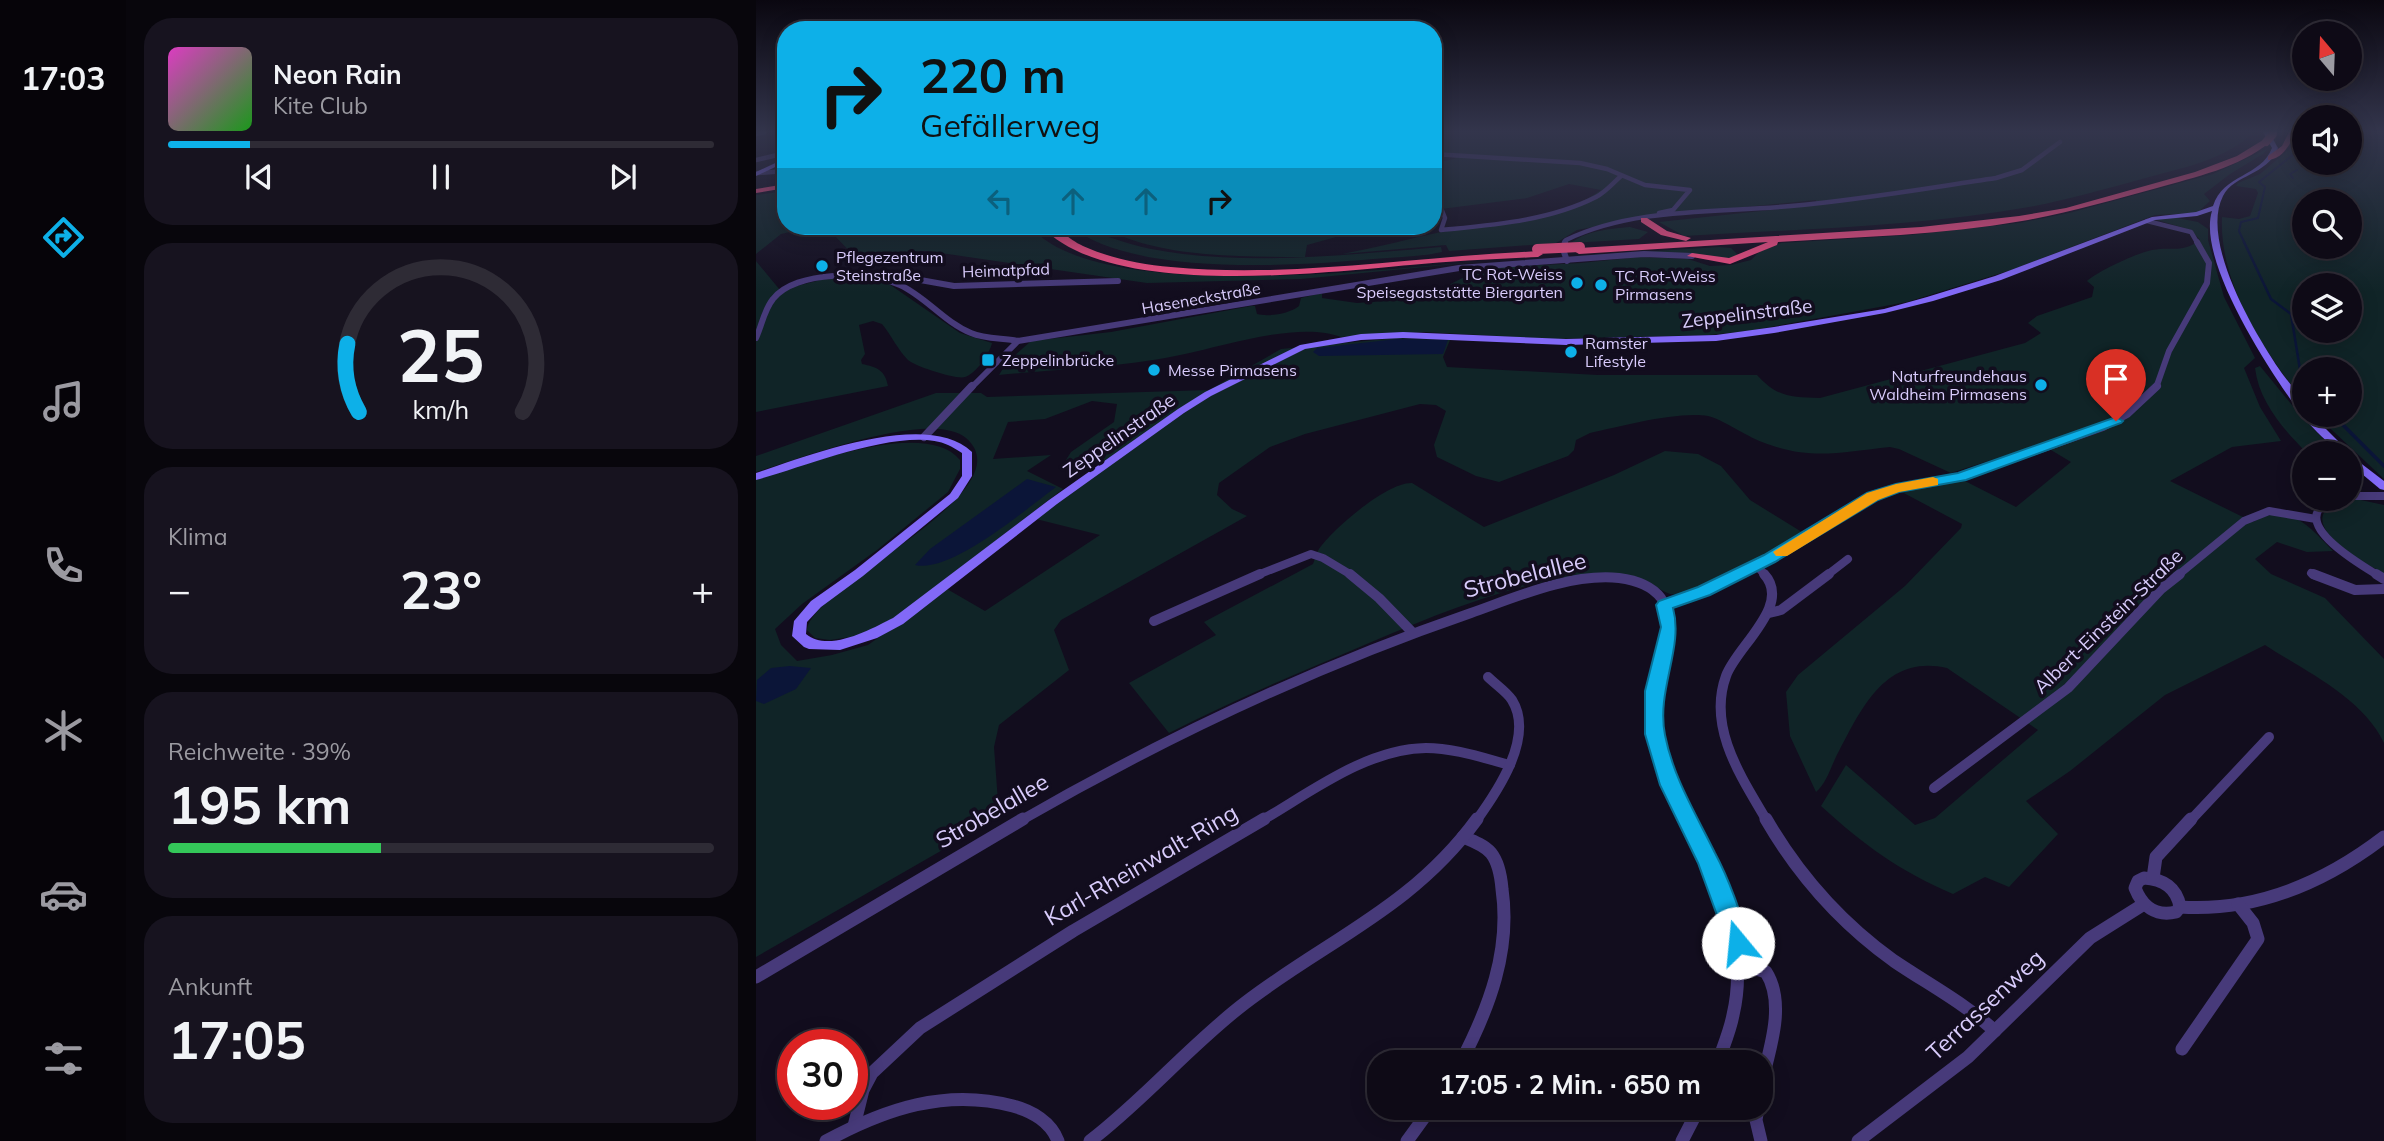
<!DOCTYPE html>
<html lang="de">
<meta charset="utf-8">
<style>
:root{--surface:#0e0a16;--page:#17131f;--text:#f1f3f6;--muted:#9b9aa1;--line:#2e2b35;--accent:#0db0e8}
body{margin:0;font-family:Mulish,sans-serif;background:var(--page);color:var(--text);height:100vh;display:flex;flex-direction:column;font-size:26px;white-space:nowrap}
*{box-sizing:border-box;margin:0}
p{font-size:23px;color:var(--muted)}
.icon{flex:none;width:38px;height:38px;fill:none;stroke:currentColor;stroke-width:2;stroke-linecap:round;stroke-linejoin:round}
.map{position:relative;flex:1;overflow:hidden}
.details{display:flex;flex-direction:column;gap:18px;padding:18px;background:#08060c;width:630px}
.details>*{flex:none}
.guide{position:absolute;left:21px;top:21px;width:665px;height:214px;border-radius:28px;box-shadow:0 4px 18px #0003,0 0 0 2px var(--line);background:#0db0e8;color:#111;overflow:hidden}
.needle{width:46px;rotate:341deg}
.controls{position:absolute;left:1536px;top:21px;display:grid;gap:14px}
.controls a{display:grid;place-items:center;width:70px;height:70px;border-radius:50%;background:var(--surface);box-shadow:0 4px 18px #0003,0 0 0 2px var(--line);font-size:35px}
.speed{position:absolute;left:21px;top:1029px;display:flex;gap:14px;font-size:35px;font-weight:700;text-align:center}
.speed>*{display:grid;place-content:center;width:91px;height:91px;border-radius:50%;background:var(--surface);box-shadow:0 4px 18px #0003,0 0 0 2px var(--line);line-height:1}
.speed .limit{border:10px solid #d22;background:#fff;color:#111}
.pin{position:absolute;display:grid;place-items:center;width:60px;height:60px;color:#fff;margin:-72px -30px;border-radius:50% 50% 50% 0;rotate:-45deg;box-shadow:0 0 7px #0007}
.pin .icon{rotate:45deg}
.me{position:absolute;width:77px;margin:-38px;rotate:343deg;stroke-linejoin:round;filter:drop-shadow(0 0 5px #0008)}
.turn{display:flex;align-items:center;gap:24px;height:147px;padding:0 28px;font-size:32px}
.turn .icon{width:91px;height:91px;stroke-width:2.5}
.turn b{display:block;font-size:49px;line-height:60px}
.lanes{display:flex;align-items:center;height:66px;padding:0 28px;background:#0003;justify-content:center;gap:35px;direction:ltr}
.lanes .off{opacity:.35}
.big{font-size:52px;font-weight:700;line-height:1.1}
.details .widget{flex:1;display:flex;flex-direction:column;justify-content:center;gap:10px;min-width:0;padding:0 24px;border-radius:28px;background:var(--page)}
.details .dial{align-items:center;gap:0}
.dial svg{height:182px;overflow:visible;fill:none;stroke:var(--line);stroke-width:7;stroke-linecap:round;text-anchor:middle}
.dial text{fill:var(--text);stroke:none}
.song{display:flex;align-items:center;gap:21px}
.cover{width:84px;height:84px;border-radius:10px;background:linear-gradient(135deg,hsl(310 70% 55%),hsl(120 70% 35%))}
.played{height:7px;border-radius:4px;background:linear-gradient(90deg,var(--accent) 15%,var(--line) 15%)}
.keys{display:flex;justify-content:space-around;direction:ltr}
.heat{display:flex;justify-content:space-between;align-items:center;font-size:38px;direction:ltr}
.charge{height:10px;border-radius:5px;background:linear-gradient(90deg,#34c759 39%,var(--line) 0)}
.trip{position:absolute;left:611px;top:1050px;width:406px;height:70px;border-radius:28px;background:var(--surface);box-shadow:0 4px 18px #0003,0 0 0 2px var(--line);font-weight:700;line-height:70px;text-align:center}
main{display:flex;flex:1;min-height:0}
.tab-bar{display:flex;flex-direction:column;width:126px;justify-content:space-around;align-items:center;background:#060409;color:var(--muted)}
.tab-bar .icon{width:49px;height:49px}
.tab-bar .on{color:var(--accent)}
.tab-bar b{font-size:32px;color:var(--text)}
.map>svg:first-child{display:block}
</style>
<main>
<nav class="tab-bar">
<b>17:03</b>
<svg class="icon on" aria-label="directions" viewBox="0 0 24 24"><path d="M12 3l9 9-9 9-9-9zM9 14v-3h6M13 9l2 2-2 2"/></svg>
<svg class="icon" aria-label="music" viewBox="0 0 24 24"><path d="M9 18V5l10-2v13"/><circle cx="6" cy="18" r="3"/><circle cx="16" cy="16" r="3"/></svg>
<svg class="icon" aria-label="phone" viewBox="0 0 24 24"><path d="M5 4h4l2 5-3 2q2 4 5 5l2-3 5 2v4C11 20 4 13 5 4z"/></svg>
<svg class="icon" aria-label="climate" viewBox="0 0 24 24"><path d="M12 3v18M4 7l16 10M4 17L20 7"/></svg>
<svg class="icon" aria-label="car" viewBox="0 0 24 24"><path d="M5 17H2v-5l4-1 3-4h7l3 4 3 1v5h-3M9 17h6M6 11h13"/><circle cx="7" cy="17" r="2"/><circle cx="17" cy="17" r="2"/></svg>
<svg class="icon" aria-label="filters" viewBox="0 0 24 24"><path d="M4 7h16M4 17h16"/><circle cx="9" cy="7" r="2"/><circle cx="15" cy="17" r="2"/></svg>
</nav>
<section class="details">
<div class="widget">
<div class="song"><i class="cover"></i><div><b>Neon Rain</b><p>Kite Club</p></div></div>
<div class="played"></div>
<div class="keys"><svg class="icon" aria-label="previous" viewBox="0 0 24 24"><path d="M18 5L8 12l10 7zM5 5v14"/></svg><svg class="icon" aria-label="pause" viewBox="0 0 24 24"><path d="M8 5v14M16 5v14"/></svg><svg class="icon" aria-label="next" viewBox="0 0 24 24"><path d="M6 5l10 7-10 7zM19 5v14"/></svg></div>
</div>
<div class="widget dial"><svg viewBox="0 0 100 80">
<path d="M14 69A42 42 0 1 1 86 69"/>
<path d="M14 69A42 42 0 0 1 9 39" stroke="#0db0e8"/>
<text x="50" y="56" font-size="32" font-weight="700">25</text>
<text x="50" y="72" font-size="11">km/h</text>
</svg></div>
<div class="widget"><p>Klima</p>
<div class="heat"><a>−</a><b class="big">23°</b><a>+</a></div>
</div>
<div class="widget"><p>Reichweite · 39%</p><b class="big">195 km</b><div class="charge"></div></div>
<div class="widget"><p>Ankunft</p><b class="big">17:05</b></div>
</section>
<div class="map">
<svg width="1628" height="1141" viewBox="0 0 1628 1141">
<rect width="100%" height="100%" fill="#120d1e"/>
<g fill="#102427" fill-rule="evenodd">
<path d="M677,132h821c-30,29 -73,36 -112,47 -37,10 -75,21 -113,28 -113,20 -231,22 -345,29l-25,-14 157,-17v-5l-162,16 -77,14 -21,13 -107,8 -3,-6 -104,9c33,-6 66,-15 99,-22 53,-12 115,-9 160,-42l-32,-6 -42,14 -94,12v-18l4,-2 -4,-11v-15l24,-6 -24,-5z"/>
<path d="M1543,132h6v31h45v-31h34v347l-68,-64h34v-46h-45v33c-41,-50 -86,-118 -83,-185l17,2 11,-3 8,-23 -2,-4 -20,-3 2,-3 22,-9 39,-33zM1549,201h45v46h-45zM1549,285h45v46h-45z"/>
<path d="M1511,149l-4,5 -33,20 -26,20 6,7 -13,12 -42,2 -144,55 -104,32 -159,29 -39,4 -155,4 -130,-7 -83,5c-40,-16 -115,8 -156,17 -57,13 -127,15 -186,21l8,-13 24,-21 80,-9 140,-26h4l2,8c11,3 32,0 42,-8l2,-8 21,-5v5l35,5 59,-4 17,-6 49,-25 99,-5 58,-6 49,2 22,7 21,-1 20,-5 8,-8 22,-9 130,-8 108,-12 50,-10 144,-39z"/>
<path d="M30,191v35h244c66,80 358,42 456,35l-185,18 -154,4 -220,-32 -33,1 -29,9 -7,-1 -24,-25 -22,-8 -31,7 -25,20v-59z"/>
<path d="M1416,217l26,5 10,7v11l16,57 31,61 -11,10 16,39 21,34 -49,6 -62,34 83,41c36,-21 56,4 80,29l-26,1 -30,-10 -22,17 16,15 54,24 59,61v84c-22,-46 -78,-71 -119,-98l-100,50 -95,76 -44,30 32,33 -49,53 -24,-10 -32,17c-55,-24 -88,-48 -132,-88l25,-41 69,60 20,-7 103,-88 -91,-62c-64,-14 -87,44 -112,91 -5,11 -10,26 -19,33l-26,-56 -4,-44 12,-17 107,-89 56,-58 1,-4 -62,-33 63,-11 53,27 55,-45 -30,-18 -90,29 -52,-24 -9,-2c-49,5 -80,14 -128,-5 -16,-6 -40,-23 -54,-26 -30,-5 -86,10 -118,17l-14,7 -2,10 -6,6 -69,26 -23,-6 -39,-19 -3,-12 12,-34 -10,-6 -16,-1 -115,30 -35,13 -51,36 -2,12 15,14 15,7 -186,104 -7,10 15,40 -70,55 -5,22 4,55 -12,23 -230,132v-478c46,-13 170,-62 204,-19v9l-12,23 -71,58 -75,54 -27,25 6,16 16,16 35,-6 36,-10 79,-56 38,22 115,-76 -64,-16 136,-98 44,-29 -7,-2 -104,71 -39,-1 5,-8 43,-30 3,-18 -25,-3 -47,18 -37,3 -15,37 58,-4 -24,16 36,18 -167,128 -39,19 -27,4 -15,-2 -8,-8c6,-46 221,-138 159,-192 -35,-30 -167,21 -210,34v-16l180,-63h45l6,4 222,-7 72,-41 115,-11 54,2 -7,17 4,10 151,8h159c21,23 34,22 63,23l205,-55 16,-10 -13,-10 9,-7 55,-19 2,-10 -7,-6c11,-10 50,-28 65,-31 21,-4 29,4 48,-10l-9,-10 -34,-10z"/>
<path d="M314,226c20,0 27,8 45,13 22,8 45,12 68,15 87,10 172,0 258,-7l1,5c-22,5 -46,5 -69,7 -78,7 -240,18 -303,-33z"/>
<path d="M344,226h276l-69,19 -2,12c-67,-1 -145,2 -205,-31z"/>
<path d="M874,227l18,5 -9,7 -68,4c17,-13 39,-14 59,-16z"/>
<polygon points="963,247 975,248 982,255 971,259 936,254 824,258 818,256"/>
<path d="M0,261l24,29 45,-11 35,-3 29,8 71,49 32,10c-2,10 -16,31 -27,34 -8,3 -51,-11 -57,-17 -10,-10 -17,-25 -26,-36l-9,-3 -14,4 6,29 -4,6 1,4c15,3 23,6 26,22l-132,26z"/>
<path d="M1504,366l41,50 36,37h-30c-23,-23 -48,-51 -52,-85z"/>
<path d="M909,451l33,3 23,12 29,34 55,34c-26,14 -109,65 -135,60 -10,-3 -18,-12 -28,-15 -22,-8 -66,-3 -89,1 -71,14 -139,44 -205,72 -60,25 -120,51 -179,81l-40,-50 87,-48 -12,-13 109,-58c2,-4 3,-11 6,-15 14,-20 68,-67 93,-66l72,44 130,-52z"/>
<path d="M1600,499l28,6v69c-15,-9 -75,-40 -59,-63 6,-9 22,-10 31,-12z"/>
</g>
<g fill="#0b1538">
<polygon points="641,339 692,340 687,354 563,356 557,352 561,348"/>
<path d="M271,479l29,8c-30,22 -105,87 -141,78l15,-16z"/>
<polygon points="34,666 55,668 40,689 8,704 0,701 1,680 15,668"/>
</g>
<g fill="none" stroke-linecap="round" stroke-linejoin="round">
<g stroke="#0b1538" stroke-width="2">
<polyline points="1537,178 1534,174 1541,170"/>
<polyline points="1489,244 1483,231 1485,222 1502,218 1509,187 1503,182 1549,145"/>
</g>
<polyline stroke="#0b1538" stroke-width="2.5" points="1488,242 1515,299 1535,314 1546,382 1549,385"/>
<polyline stroke="#0b1538" stroke-width="3.5" points="1577,415 1628,466"/>
<g stroke="#473a7a" stroke-width="4.5">
<polyline points="0,134 9,132"/>
<polyline points="677,154 824,163 851,169 889,185 934,190 917,210 903,213"/>
<polyline points="0,160 30,153"/>
<polyline points="2,173 30,171"/>
<path d="M677,188l12,30 -4,12c51,-5 108,-9 155,-33 10,-5 17,-14 25,-21"/>
<polyline points="1391,221 1435,232 1442,244"/>
<path d="M809,244l1,-4c68,-33 151,-27 225,-34 68,-6 137,-18 205,-28l26,-8 38,-28"/>
</g>
<g stroke="#473a7a" stroke-width="6">
<polyline points="809,242 807,249 811,261"/>
<polyline points="125,273 198,286 362,281"/>
<path d="M0,338c6,-13 8,-28 17,-39 22,-29 97,-28 127,-14 26,12 44,37 71,48 14,6 31,5 47,8l441,-73 185,-14 48,2"/>
<polyline points="215,388 262,341"/>
<polyline points="1400,388 1413,351 1451,283 1453,263 1441,242"/>
</g>
<g stroke="#473a7a" stroke-width="8">
<polyline points="168,437 216,386"/>
<polyline points="1594,496 1628,496"/>
<path d="M1577,499c-4,3 -11,6 -14,10 -16,23 44,57 60,67"/>
<polyline points="1000,565 1010,576"/>
<polyline points="1555,573 1560,576"/>
<polyline points="499,576 555,554 567,558 597,576"/>
<polyline points="980,576 1014,559 1117,497 1140,488 1205,477 1347,427 1371,414 1401,386"/>
<polyline points="1070,576 1092,559"/>
<polyline points="1421,576 1488,521 1513,511 1560,519"/>
</g>
<g stroke="#473a7a" stroke-width="10">
<polyline points="594,574 623,598 656,632"/>
<path d="M1008,574c29,31 -28,73 -38,102 -19,52 16,102 41,145"/>
<polyline points="1557,574 1599,590 1628,589"/>
<polyline points="1620,574 1628,579"/>
<polyline points="908,605 948,591 983,574"/>
<polyline points="1013,613 1025,610 1073,574"/>
<polyline points="398,621 504,574"/>
<polyline points="1178,788 1312,688 1405,589 1424,574"/>
<path d="M264,821c144,-83 294,-154 451,-208 45,-16 99,-40 148,-35 16,2 32,7 42,20 20,27 -10,87 -7,123 2,36 18,69 33,100"/>
<path d="M505,821c50,-29 105,-72 165,-73 28,0 57,10 84,17"/>
<path d="M720,821c21,-29 59,-84 36,-121 -5,-8 -17,-16 -24,-23"/>
<polyline points="1434,821 1513,737"/>
</g>
<g stroke="#473a7a" stroke-width="13">
<path d="M930,819c31,64 64,124 47,196 -3,16 -10,32 -15,47"/>
<path d="M1010,819c33,57 75,104 128,142 34,23 70,42 101,70"/>
<path d="M1388,878c19,1 33,10 36,29l-4,5c-20,5 -34,-6 -41,-24l3,-7z"/>
<polyline points="1397,878 1400,857 1435,819"/>
<path d="M1424,907c76,5 144,-24 204,-70"/>
<path d="M985,964l25,8c21,33 2,82 -6,117"/>
<polyline points="0,977 267,819"/>
<polyline points="1426,1049 1502,939 1497,923 1482,904"/>
<path d="M705,1062c28,-54 50,-111 41,-173 -1,-12 -3,-26 -11,-36 -7,-8 -18,-12 -28,-16"/>
<polyline points="1002,1108 1000,1120 1005,1141"/>
<polyline points="98,1126 107,1090 116,1073 164,1028 317,931 508,819"/>
<path d="M70,1141c59,-32 120,-53 187,-35 19,5 38,16 45,35"/>
<path d="M334,1141c55,-42 100,-96 155,-138 82,-63 167,-95 232,-184"/>
<polyline points="651,1141 675,1108"/>
<polyline points="926,1141 943,1108"/>
<polyline points="1102,1141 1212,1057 1334,938 1388,904"/>
</g>
<g fill="#8269f7" fill-rule="evenodd">
<path d="M1507,132h6l9,16c-11,28 -44,26 -55,48 -23,45 31,136 56,173 9,14 26,29 26,46h7l38,38h-11c-11,-11 -24,-22 -34,-34 -30,-39 -109,-157 -93,-208l-15,5 -42,4 -154,60 -68,21 -48,12 -111,20 -58,8 -150,4 -163,-7 -42,2 -56,9 -94,47 -27,17 -127,91 -154,120 -26,14 -37,12 -31,-1 -5,-2 -12,-11 2,-15 17,-20 44,-31 95,-76 12,-18v-23c-5,-3 -9,-6 -14,-8 -44,-20 -146,23 -192,35v-7c52,-17 171,-64 216,-21v24l-14,22 -95,78 -42,31 -14,15 -1,12c23,19 65,-5 87,-16l156,-118 129,-91 27,-17 95,-47 61,-11 42,-2 163,7 150,-4 58,-8 110,-18 43,-12 68,-21 157,-59 44,-5 17,-6c10,-32 48,-29 59,-58z"/>
<polygon points="30,158 30,162 0,176 0,172"/>
<polygon points="1594,455 1628,481 1628,490 1624,489 1594,464"/>
</g>
<g fill="#f54e84" fill-rule="evenodd">
<path d="M1533,132h7c-6,12 -13,27 -28,28v-4l14,-10z"/>
<path d="M1507,140l7,2c-31,26 -75,35 -113,46 -45,12 -89,25 -135,33 -80,14 -163,16 -244,21l-1,3 -47,19 -43,-8 5,-3 37,5 39,-16 -189,12 -5,-3 5,-3 342,-21 98,-11 47,-8 129,-36 42,-16z"/>
<polygon points="30,184 30,188 0,193 0,189"/>
<polygon points="885,218 891,218 911,231 935,238 930,241 905,235 885,222"/>
<path d="M285,226c17,0 27,13 42,20 27,12 58,19 88,21 116,11 234,-9 351,-15l16,-1 5,3 -5,3c-43,2 -86,4 -128,8 -93,8 -300,34 -369,-39z"/>
</g>
<polyline stroke="#f54e84" stroke-width="8" points="1510,142 1517,134"/>
<polyline stroke="#f54e84" stroke-width="10" points="781,249 824,247"/>
</g>
<linearGradient id="sky" x2="0" y2="1"><stop stop-color="#0a0710"/><stop offset="0.45" stop-color="#33354c"/><stop offset="1" stop-color="#33354c" stop-opacity="0"/></linearGradient>
<rect width="1628" height="292" fill="url(#sky)"/>
<path fill="#0db0e8" stroke="#087297" stroke-width="2" d="M1360,417l7,4 -2,2 -155,57 -67,12 -21,8 -103,62 -65,33 -37,13c11,40 -17,82 -8,127 8,42 31,79 50,118 15,28 25,59 35,90l-4,8 -8,3 -8,-3 -32,-88 -38,-78 -15,-51v-43l16,-64 -5,-22 3,-4 39,-14 66,-32 103,-62 29,-9 62,-11z"/>
<polygon fill="#f59e0b" points="1177,477 1182,479 1182,485 1143,492 1122,500 1031,556 1020,556 1017,552 1111,493 1140,484"/>
<g fill="#0db0e8" stroke="#120d1e" stroke-width="2.5">
<circle cx="66" cy="266" r="7"/>
<circle cx="821" cy="283" r="7"/>
<circle cx="845" cy="285" r="7"/>
<circle cx="815" cy="352" r="7"/>
<rect x="225" y="353" width="14" height="14" rx="3.5"/>
<circle cx="398" cy="370" r="7"/>
<circle cx="1285" cy="385" r="7"/>
</g>
<g text-anchor="middle" stroke-width="7" stroke-linejoin="round" paint-order="stroke">
<g font-size="16" fill="#d9ccfc" stroke="#120d1e" text-anchor="start">
<text x="80" y="263">Pflegezentrum<tspan x="80" dy="18">Steinstraße</tspan></text>
<text x="807" y="280" text-anchor="end">TC Rot-Weiss<tspan x="807" dy="18">Speisegaststätte Biergarten</tspan></text>
<text x="859" y="282">TC Rot-Weiss<tspan x="859" dy="18">Pirmasens</tspan></text>
<text x="829" y="349">Ramster<tspan x="829" dy="18">Lifestyle</tspan></text>
<text x="246" y="366">Zeppelinbrücke</text>
<text x="412" y="376">Messe Pirmasens</text>
<text x="1271" y="382" text-anchor="end">Naturfreundehaus<tspan x="1271" dy="18">Waldheim Pirmasens</tspan></text>
</g>
<g font-size="16" fill="#d9ccfc" stroke="#120d1e">
<text transform="translate(250 270) rotate(-2)" y="6">Heimatpfad</text>
<text transform="translate(445 298) rotate(-10)" y="6">Haseneckstraße</text>
</g>
<g font-size="19" fill="#d9ccfc" stroke="#120d1e">
<text transform="translate(991 313) rotate(-7)" y="7">Zeppelinstraße</text>
<text transform="translate(363 435) rotate(-35)" y="7">Zeppelinstraße</text>
<text transform="translate(1352 621) rotate(-44)" y="7">Albert-Einstein-Straße</text>
</g>
<g font-size="23" fill="#d9ccfc" stroke="#120d1e">
<text transform="translate(769 575) rotate(-14)" y="8">Strobelallee</text>
<text transform="translate(236 811) rotate(-30)" y="8">Strobelallee</text>
<text transform="translate(385 865) rotate(-30)" y="8">Karl-Rheinwalt-Ring</text>
<text transform="translate(1229 1005) rotate(-43)" y="8">Terrassenweg</text>
</g>
</g>
</svg>
<div class="controls">
<a><svg class="needle" viewBox="-14 -14 28 28"><path d="M0-13l5 13h-10z" fill="#e53935"/><path d="M0 13l5-13h-10z" fill="#9b9aa1"/></svg></a>
<a><svg class="icon" aria-label="sound" viewBox="0 0 24 24"><path d="M4 9h4l5-4v14l-5-4H4zM17 9q2 3 0 6"/></svg></a>
<a><svg class="icon" aria-label="search" viewBox="0 0 24 24"><circle cx="10" cy="10" r="6"/><path d="M15 15l6 6"/></svg></a>
<a><svg class="icon" aria-label="layers" viewBox="0 0 24 24"><path d="M12 4l9 5-9 5-9-5zM3 14l9 5 9-5"/></svg></a>
<a>+</a>
<a>−</a>
</div>
<div class="speed"><div class="limit">30</div></div>
<div class="pin" style="left:1360px;top:421px;background:#d93025"><svg class="icon" aria-label="arrive" viewBox="0 0 24 24"><path d="M6 21V4h12l-3 4 3 4H6"/></svg></div>
<svg class="me" style="left:982px;top:943px" viewBox="-20 -20 40 40"><circle r="19" fill="#fff"/><path d="M0-13L10 11 0 6-10 11z" fill="#0db0e8"/></svg>
<div class="trip">17:05 · 2 Min. · 650 m</div>
<div class="guide">
<div class="turn"><svg class="icon" aria-label="right" viewBox="0 0 24 24"><path d="M7 20v-9h11M14 6l5 5-5 5"/></svg><div><b>220 m</b>Gefällerweg</div></div>
<div class="lanes"><svg class="icon off" aria-label="left" viewBox="0 0 24 24"><path d="M17 20v-9H6M10 6l-5 5 5 5"/></svg><svg class="icon off" aria-label="ahead" viewBox="0 0 24 24"><path d="M12 20V5M6 11l6-6 6 6"/></svg><svg class="icon off" aria-label="ahead" viewBox="0 0 24 24"><path d="M12 20V5M6 11l6-6 6 6"/></svg><svg class="icon" aria-label="right" viewBox="0 0 24 24"><path d="M7 20v-9h11M14 6l5 5-5 5"/></svg></div>
</div>
</div>
</main>
